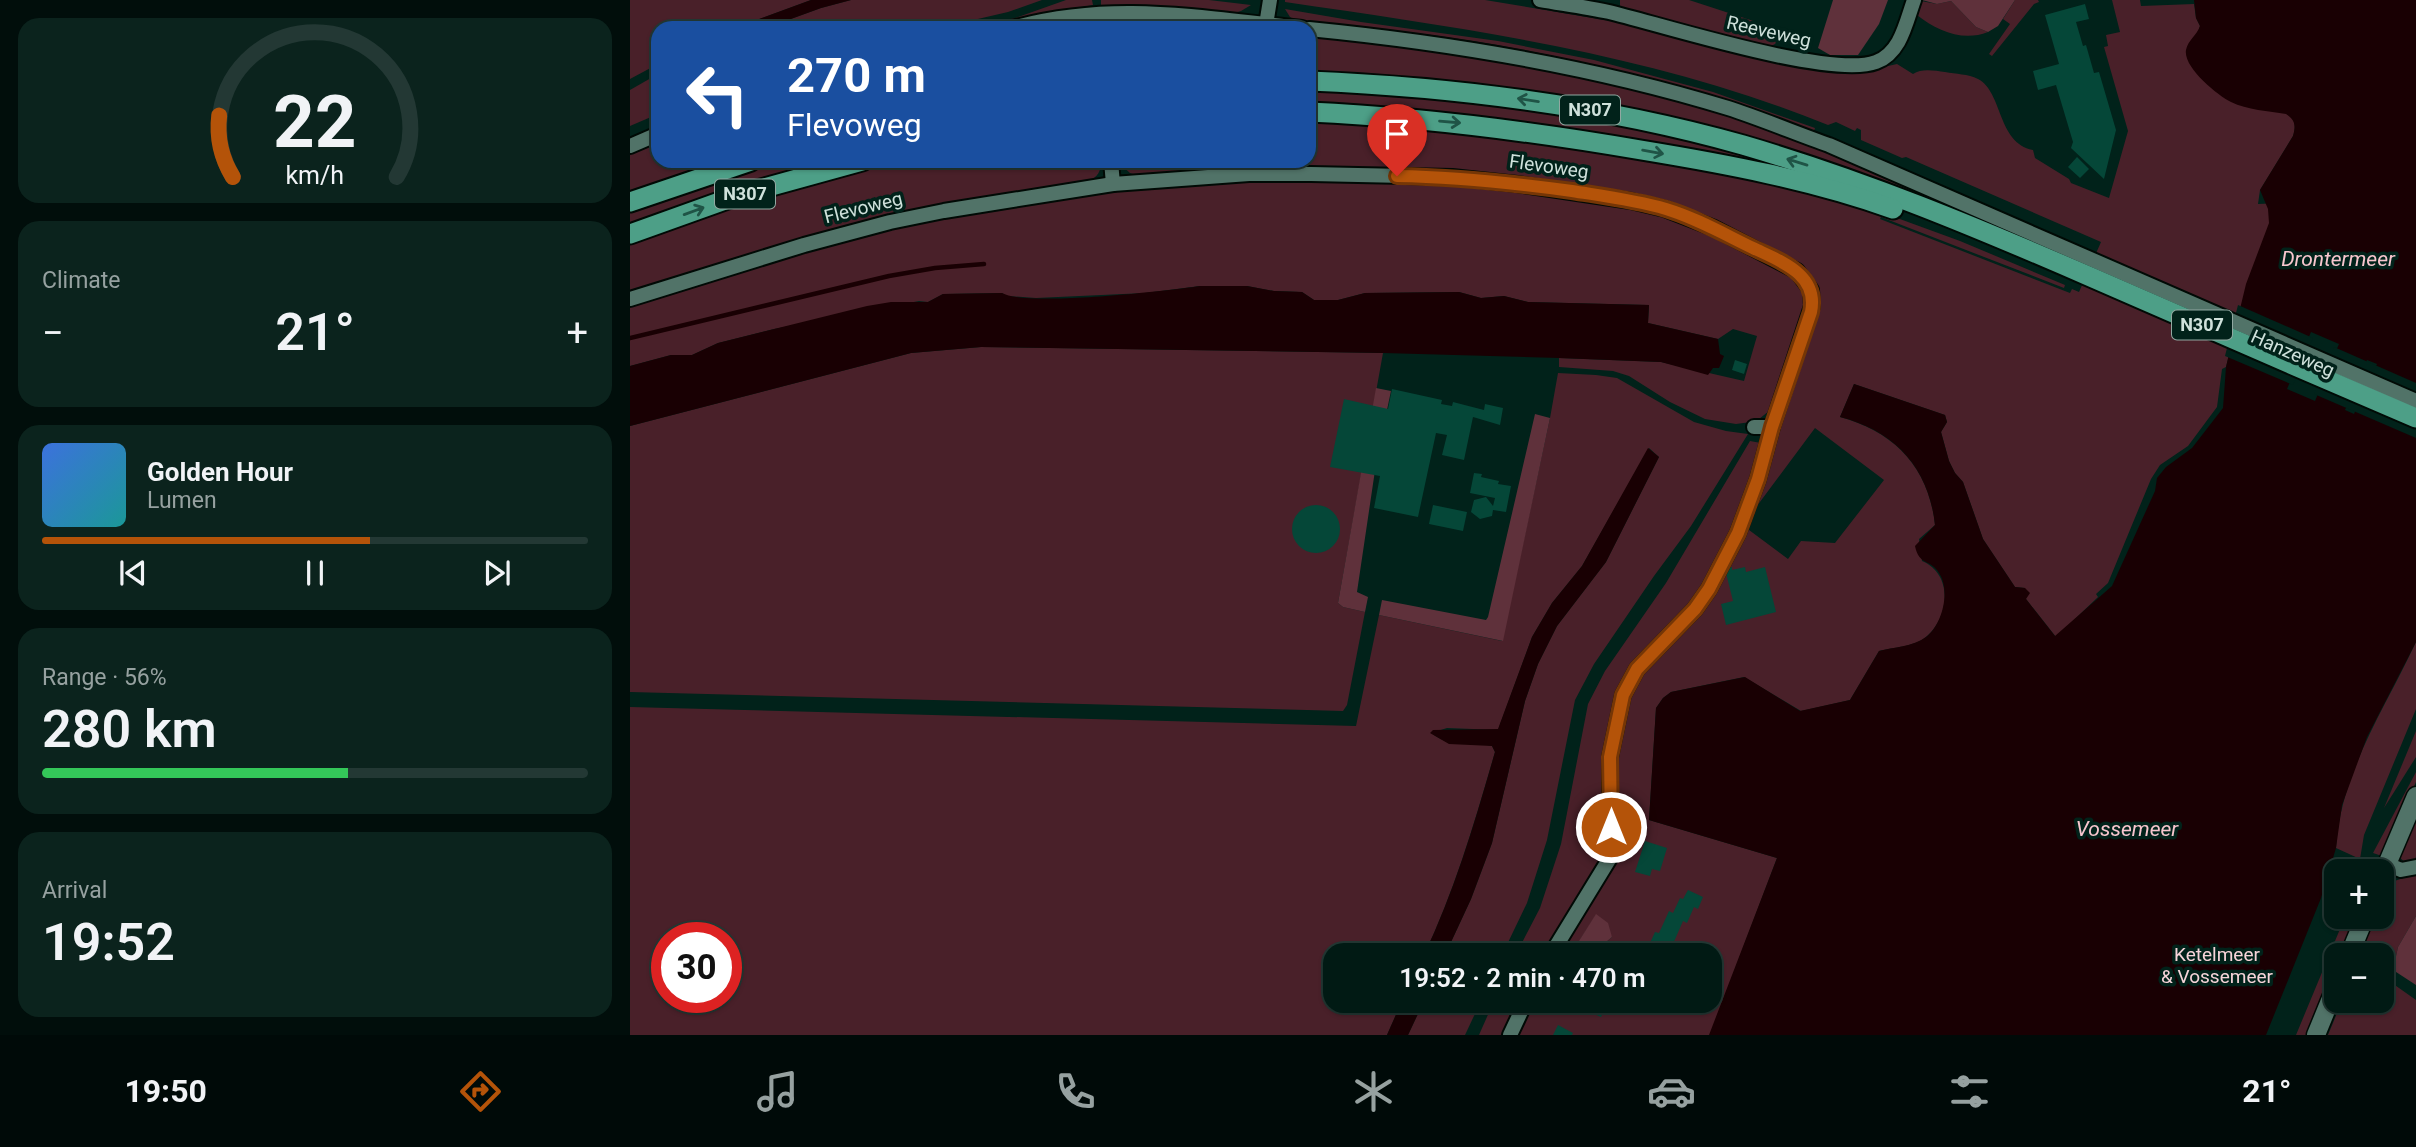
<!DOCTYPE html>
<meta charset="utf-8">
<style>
:root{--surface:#011a14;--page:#0b231d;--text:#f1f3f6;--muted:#96a1a0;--line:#233834;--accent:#b45309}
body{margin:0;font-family:Roboto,sans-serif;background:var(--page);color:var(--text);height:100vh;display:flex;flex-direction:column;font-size:26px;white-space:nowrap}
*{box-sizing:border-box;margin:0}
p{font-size:23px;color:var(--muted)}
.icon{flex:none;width:38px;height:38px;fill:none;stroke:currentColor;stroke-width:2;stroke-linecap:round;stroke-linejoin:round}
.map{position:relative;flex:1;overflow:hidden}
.sheet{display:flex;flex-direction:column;gap:18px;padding:18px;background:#010e0b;width:630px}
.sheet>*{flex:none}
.top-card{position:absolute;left:21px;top:21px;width:665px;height:147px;border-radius:21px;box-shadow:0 2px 5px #0004,0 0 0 2px var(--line);background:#1a4fa0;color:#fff;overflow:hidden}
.buttons{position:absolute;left:1694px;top:859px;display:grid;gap:14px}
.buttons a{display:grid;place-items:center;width:70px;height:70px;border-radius:14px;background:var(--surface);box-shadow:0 2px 5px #0004,0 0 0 2px var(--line);font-size:35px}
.speed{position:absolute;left:21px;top:922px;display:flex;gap:14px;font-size:35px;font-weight:700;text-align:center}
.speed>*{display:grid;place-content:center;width:91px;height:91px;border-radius:50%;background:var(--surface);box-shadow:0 2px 5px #0004,0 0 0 2px var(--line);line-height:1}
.speed .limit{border:10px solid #d22;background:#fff;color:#111}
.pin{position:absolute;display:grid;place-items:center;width:60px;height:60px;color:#fff;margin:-72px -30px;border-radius:50% 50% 50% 0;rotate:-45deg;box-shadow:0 0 7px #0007}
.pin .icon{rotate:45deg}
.me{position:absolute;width:77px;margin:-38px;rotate:0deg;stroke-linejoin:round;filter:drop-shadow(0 0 5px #0008)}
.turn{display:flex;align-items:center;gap:24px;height:147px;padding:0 21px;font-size:32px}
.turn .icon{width:91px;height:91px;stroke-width:2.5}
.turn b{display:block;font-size:49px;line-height:60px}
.big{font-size:52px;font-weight:600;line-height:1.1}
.sheet .card{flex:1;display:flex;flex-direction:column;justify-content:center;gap:10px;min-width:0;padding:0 24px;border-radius:21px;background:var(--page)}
.sheet .dial{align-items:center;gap:0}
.dial svg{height:182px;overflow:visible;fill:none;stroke:var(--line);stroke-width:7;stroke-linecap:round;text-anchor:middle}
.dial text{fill:var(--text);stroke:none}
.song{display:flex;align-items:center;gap:21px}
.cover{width:84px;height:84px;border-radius:10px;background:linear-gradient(135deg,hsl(220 70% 55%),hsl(180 70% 35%))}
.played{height:7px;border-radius:4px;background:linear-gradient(90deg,var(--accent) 60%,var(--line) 60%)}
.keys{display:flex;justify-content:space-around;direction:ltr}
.heat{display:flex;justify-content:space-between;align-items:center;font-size:38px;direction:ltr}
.charge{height:10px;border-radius:5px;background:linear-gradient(90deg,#34c759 56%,var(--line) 0)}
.trip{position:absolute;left:693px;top:943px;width:399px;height:70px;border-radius:21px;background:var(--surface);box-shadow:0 2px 5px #0004,0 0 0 2px var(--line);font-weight:600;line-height:70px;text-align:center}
.dock{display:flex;height:112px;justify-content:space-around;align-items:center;background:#000a08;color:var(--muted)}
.dock .icon{width:49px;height:49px}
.dock .on{color:var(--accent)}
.dock b{font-size:32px;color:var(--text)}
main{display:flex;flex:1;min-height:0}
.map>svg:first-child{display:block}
</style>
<main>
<section class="sheet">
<div class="card dial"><svg viewBox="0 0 100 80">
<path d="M14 69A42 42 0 1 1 86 69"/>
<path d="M14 69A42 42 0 0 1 8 42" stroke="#b45309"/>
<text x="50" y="56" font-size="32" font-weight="700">22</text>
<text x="50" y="72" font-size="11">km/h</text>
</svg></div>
<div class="card"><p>Climate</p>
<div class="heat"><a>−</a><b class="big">21°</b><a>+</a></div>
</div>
<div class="card">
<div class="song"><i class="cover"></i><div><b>Golden Hour</b><p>Lumen</p></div></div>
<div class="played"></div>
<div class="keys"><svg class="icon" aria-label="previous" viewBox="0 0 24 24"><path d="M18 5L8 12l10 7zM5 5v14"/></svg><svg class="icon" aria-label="pause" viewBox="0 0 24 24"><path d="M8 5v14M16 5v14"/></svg><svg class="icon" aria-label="next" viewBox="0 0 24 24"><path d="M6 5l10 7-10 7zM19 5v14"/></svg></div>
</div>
<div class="card"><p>Range · 56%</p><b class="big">280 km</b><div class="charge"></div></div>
<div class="card"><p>Arrival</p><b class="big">19:52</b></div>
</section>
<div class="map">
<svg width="1786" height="1035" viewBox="0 0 1786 1035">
<rect width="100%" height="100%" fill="#01221a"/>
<g fill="#492029" fill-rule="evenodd">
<polygon points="0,0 181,0 105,28 28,28 28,64 0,79"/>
<polygon points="221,0 412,0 378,12 309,28 136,28 191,8"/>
<polygon points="436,0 462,0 463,5 399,17 360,28 342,28 385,18"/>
<polygon points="471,0 579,0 621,5 611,11 600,14 530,6 471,6"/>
<path d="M655,0h200l126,21 183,46 30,4h42l31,-7 16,10c9,-6 22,-3 32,-2 11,2 23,2 33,7 25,13 19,64 55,71l2,8 34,21 2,4 38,15 19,-67 -24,-84 4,-1 -2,-11 14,-3 -8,-32h28l1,6 53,-2 2,14 4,8 -2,6 218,-32 -129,114c9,6 9,12 6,22l-33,54 -2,14 23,-1c-28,53 -41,106 -55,164l-4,2 -5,38 -29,39 -28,19 -9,14 -43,104 -12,11 2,3 -42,40 -30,-38 -1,-11 -10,-1 -32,-48 -20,-57 -8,-9 -6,-12 -8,-29 6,-10 -2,-7 -91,-31 -14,33c55,15 89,51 95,108l-16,14 3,22c31,13 28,55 5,75 -12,11 -33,11 -48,15l-29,49 -49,11 -57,-34 -73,15 -8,6 -7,10 -7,112 128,38 -53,140 48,37h-253l16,-34h175v-45l-119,-1 21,-18 -16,-22 -26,40 -11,-3 56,-92 1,-93 5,-51 13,-36 65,-68 46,-85 43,32 13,-18 34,2 49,-63 -69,-52 -64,86 65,-201c-2,-18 0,-32 -14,-46l-85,-44 -147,-38 -431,-9 -9,-3 -9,-8v-4h188v-44l69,3 309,43 180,44 93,34 105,44 -1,3 -183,-71 -1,2 190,74 2,-4 7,3 22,-50 -195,-85 -4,1 -41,-18v-10l-4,-2 -2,3 -19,-9 -8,3c-174,-71 -359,-96 -543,-123z"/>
<polygon points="990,0 1059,0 1148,29 1152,34 1145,44 1139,47 990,9"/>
<polygon points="1385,0 1408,0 1409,2 1404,4 1362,56 1359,54 1380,24 1373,19"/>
<path d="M1291,1l16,3 14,-3 25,26 12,5c-25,10 -51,-1 -71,-17z"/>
<path d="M655,9l76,13 137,19 96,19 119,32 102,36 -1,3c-94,-35 -191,-62 -290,-81 -75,-15 -151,-22 -227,-29l-7,-4z"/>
<polygon points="503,16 610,28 482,28 489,20"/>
<path d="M679,36c155,17 310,40 457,93 55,19 108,45 161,69 46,20 91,39 137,59l-324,-118 -431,-63z"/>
<polygon points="28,74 28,114 0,126 0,90"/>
<polygon points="679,87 895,104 1088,144 1214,188 679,107"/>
<polygon points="28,139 28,161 100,161 0,195 0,151"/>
<polygon points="133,161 210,161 0,227 0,206"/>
<path d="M253,161h219c-2,10 -3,16 -14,20l-136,22 -322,91v-56l199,-63z"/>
<polygon points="634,180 790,182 888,190 999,206 1056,222 1161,273 1173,287 1176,305 1144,407 1129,419 1121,422 1106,424 1075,419 1040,402 999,376 983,371 929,367 929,358 1031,362 1114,381 1127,336 1103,329 1088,339 1018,323 1019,305 898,302 874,296 851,298 829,292 735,293 708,300 684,300 672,292 644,291 617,286 570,286 515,293 406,298 377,296 372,293 313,294 298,302 289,301 144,329 88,343 62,355 41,355 0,366 0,305 209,241 302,219 461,192"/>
<polygon points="351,347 753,353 708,603 713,607 735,612 717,705 713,711 0,692 0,426 281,353"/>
<path d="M928,373l38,2 21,3 77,44 32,9 22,3 -57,92 -37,50 -60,88 -19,36 -28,140 -20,63 -25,52h-57l26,-56 21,-56 33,-142 13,-37 19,-38 49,-64 53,-105 -10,-9 -67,118 -30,37 -20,34 -34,93 -51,-2 -16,5c27,19 35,6 61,13l3,6c-20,69 -40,138 -71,203l-89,1v45h67l-15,34h-757v-328l726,19 23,-111 123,26 48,-223zM37,938h59v60h-59z"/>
<polygon points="1120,441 1131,443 1115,490 1106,526 1060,606 1000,665 991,688 978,847 916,955 885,956 910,908 931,844 958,704 975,671 1036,583"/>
<path d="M1786,642v67l-52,126 -4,24 -24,-11c5,-77 48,-137 80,-206z"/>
<polygon points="1786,731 1786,757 1754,808"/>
<polygon points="1786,772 1786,782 1752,856 1743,853"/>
<polygon points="1786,815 1786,857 1783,862 1777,864 1769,857"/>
<polygon points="1786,874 1786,916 1768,947 1763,970 1752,963 1752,956 1740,955 1730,950 1742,917 1752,917 1752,893 1755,884"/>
<polygon points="1715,917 1727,917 1712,955 1706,956 1706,969 1680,1035 1666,1035"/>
<polygon points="1752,976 1786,1000 1786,1035 1698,1035 1712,1001 1752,1001"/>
<polygon points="794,1001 851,1001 835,1035 778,1035"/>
<polygon points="864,1001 893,1001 878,1035 849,1035"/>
</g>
<g fill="#5f313b">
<polygon points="1203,0 1258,0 1249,24 1228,55 1200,55 1188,48"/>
<polygon points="1292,0 1385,0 1368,26 1358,32 1346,27 1321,1 1307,4"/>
<polygon points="746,388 761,391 747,457 727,592 738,597 735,612 713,607 708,603"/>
<polygon points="905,414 920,418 873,641 749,615 752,600 856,620 858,617"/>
<polygon points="966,914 978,923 982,937 961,955 940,955"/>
<polygon points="1786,916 1786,985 1763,970 1768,947"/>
</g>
<g fill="#190003" fill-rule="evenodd">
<polygon points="181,0 221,0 191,8 136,28 105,28"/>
<path d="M1564,0h222v642l-49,95 -25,68 -6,43 -15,50 -55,137h-557l68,-177 -128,-38 7,-112 7,-10 8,-6 74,-15 55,34 50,-11 29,-49c14,-4 34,-4 47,-14 16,-12 25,-46 13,-64 -8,-14 -20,-7 -24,-27l20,-21c-6,-57 -40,-94 -95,-108l14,-33 91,31 2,7 -6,10 8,29 6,12 8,9 20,57 32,48 10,1 5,5 -4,6 29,37 57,-50 43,-95 2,-13 9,-11 26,-19 31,-40 3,-41 20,-83 23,-61 -1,-14 -8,-19 33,-54c3,-11 2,-16 -7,-22 -17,-3 -39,-4 -55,-12 -14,-7 -48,-35 -45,-52 2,-10 11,-15 14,-24l-4,-8zM1681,332l28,12 -24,57 -28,-12zM1737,360l10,4 -23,50 -9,-4z"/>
<path d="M570,286h47l27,5 28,1 12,8h24l27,-7 94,-1 22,6 23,-2 24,6 121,3 -1,18 70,16 2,15 4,2 -5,12h-6l-5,7 -47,-13 -102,-4 -176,-5 -402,-6 -70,6 -281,73v-60l41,-11h21l26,-12 149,-37 24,-4h37l15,-8 59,-1c23,14 165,-2 198,-7z"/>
<path d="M1018,448l11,9 -53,105 -49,64 -19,38 -13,37 -33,142 -21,56 -26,56h-21c31,-65 51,-133 71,-203l-3,-6 -43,-2 -19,-11 3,-3 65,-1 34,-92 20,-34 30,-37z"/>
<polygon points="772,1001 794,1001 778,1035 757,1035"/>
</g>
<g fill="#01221a">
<polygon points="1608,305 1683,338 1663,385 1595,356"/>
<polygon points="1704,347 1786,383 1786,438 1684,394"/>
</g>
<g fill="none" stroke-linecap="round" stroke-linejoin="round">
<polyline stroke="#190003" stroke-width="4.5" points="0,338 259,276 305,268 354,264"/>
</g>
<g fill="#054738">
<polygon points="1455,4 1459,19 1446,22 1453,46 1456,45 1464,73 1469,72 1486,130 1474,179 1441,148 1443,142 1426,85 1408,90 1403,71 1429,64 1415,15"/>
<polygon points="1447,157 1459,169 1450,178 1438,167"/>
<polygon points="1105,360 1117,364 1114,374 1102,370"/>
<polygon points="762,389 812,400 811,404 822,406 823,402 854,410 855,404 873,408 870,425 843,417 834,460 812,455 817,435 806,433 788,517 744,508 750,476 700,467 714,399 758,409"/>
<polygon points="844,473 852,474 851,477 869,481 868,484 881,486 876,512 863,510 862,516 850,519 841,512 844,500 856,497 863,506 865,498 840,493"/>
<circle cx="686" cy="529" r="24"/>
<polygon points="803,505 837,512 833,531 799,524"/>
<polygon points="1102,567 1102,570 1115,567 1116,572 1135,567 1146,612 1096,625 1091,604 1103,601 1095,569"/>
<polygon points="1015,841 1037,848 1030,871 1022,869 1020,876 1005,872"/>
<polygon points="1058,890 1073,897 1068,909 1064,907 1057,923 1053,921 1043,944 1039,942 1036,950 1020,943 1025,932 1029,933 1039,911 1043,913 1050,898 1053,899"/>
<polygon points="959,1001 982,1001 978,1011 974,1010 971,1017 955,1010"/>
<polygon points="928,1025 943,1033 942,1035 923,1035"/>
</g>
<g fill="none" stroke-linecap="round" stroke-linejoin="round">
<defs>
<g id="minor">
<path d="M910,0c23,4 46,7 69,12 54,13 222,67 267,50 25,-9 30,-40 38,-62"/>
<polyline points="636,25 640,0"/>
<path d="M382,28c103,-28 187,-10 290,0"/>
<path d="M679,29c143,14 282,37 419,79 34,11 67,25 101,37l587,256"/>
<polyline points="0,146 28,134"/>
<polyline points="481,161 483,184"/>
<polyline points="0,299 174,245 260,222 314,211 483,184 619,174 681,174 822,177 887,184 1001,201 1035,209 1084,228 1167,271 1181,290 1182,306 1142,427 1128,479 1108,533 1079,589 1065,609 1007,669 993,695 980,757 980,858 920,956"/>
<polyline points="1124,427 1142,427"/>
<polyline points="1757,864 1771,870 1786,867"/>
<polyline points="880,1035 896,1001"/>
</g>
<g id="tertiary">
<polyline points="1752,876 1786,796"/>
<polyline points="1719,956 1735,917"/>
<polyline points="1686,1035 1706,986"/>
</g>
<g id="trunk">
<path d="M679,81c147,6 292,24 434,64 120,35 235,83 350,133 108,47 215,94 323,140"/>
<path d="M679,112c112,5 221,19 332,38 85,14 171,30 252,59"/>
<polyline points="0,202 121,161"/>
<polyline points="0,234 109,195 232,161"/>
</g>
</defs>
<use href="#minor" stroke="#000a05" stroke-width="18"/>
<use href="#tertiary" stroke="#000a05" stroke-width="21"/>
<use href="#trunk" stroke="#000a05" stroke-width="23"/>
<use href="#minor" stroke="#517368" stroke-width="14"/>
<use href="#tertiary" stroke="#517368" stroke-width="18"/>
<use href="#trunk" stroke="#4d9f87" stroke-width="19"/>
</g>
<defs><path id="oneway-shaft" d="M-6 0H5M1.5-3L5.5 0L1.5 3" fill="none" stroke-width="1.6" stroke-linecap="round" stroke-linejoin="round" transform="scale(1.75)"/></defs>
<g stroke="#1f5446">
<use href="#oneway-shaft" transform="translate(898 100) rotate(-171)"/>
<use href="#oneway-shaft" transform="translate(820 122) rotate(5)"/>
<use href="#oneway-shaft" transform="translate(1023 152) rotate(10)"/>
<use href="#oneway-shaft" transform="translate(1167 162) rotate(-163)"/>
<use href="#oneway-shaft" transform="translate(64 211) rotate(-20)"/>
</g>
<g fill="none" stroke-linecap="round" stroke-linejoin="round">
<defs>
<path id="route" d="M767,176c59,1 116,7 175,15 31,5 63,9 94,18 30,9 58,25 87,39 27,13 66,26 58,64l-39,115 -14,52 -20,54 -29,56 -14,20 -58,60 -14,26 -13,62 1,70"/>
</defs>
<use href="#route" stroke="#753606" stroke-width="18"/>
<use href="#route" stroke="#b45309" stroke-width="12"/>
</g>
<g text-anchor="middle" stroke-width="7" stroke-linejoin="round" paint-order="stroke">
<g fill="#01221a" stroke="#91a8a1" stroke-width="2">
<rect x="930" y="95.5" width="60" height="29" rx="5"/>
<rect x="85" y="179.5" width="60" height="29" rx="5"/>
<rect x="1542" y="310.5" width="60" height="29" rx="5"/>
</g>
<g font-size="18" font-weight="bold" fill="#cfe1db">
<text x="960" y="116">N307</text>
<text x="115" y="200">N307</text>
<text x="1572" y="331">N307</text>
</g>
<g font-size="19" fill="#cfe1db" stroke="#01221a">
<text transform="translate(1139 31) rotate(13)" y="7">Reeveweg</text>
<text transform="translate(919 166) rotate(8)" y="7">Flevoweg</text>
<text transform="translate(233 207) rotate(-14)" y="7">Flevoweg</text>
<text transform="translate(1663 353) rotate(24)" y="7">Hanzeweg</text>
</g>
<g font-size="19" fill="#f6d4d9" stroke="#01221a">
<text x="1587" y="961">Ketelmeer<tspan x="1587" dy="22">&amp; Vossemeer</tspan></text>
</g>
<g font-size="21" font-style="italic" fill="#f8c6ce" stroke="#01221a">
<text x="1708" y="266">Drontermeer</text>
<text x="1497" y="836">Vossemeer</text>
</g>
</g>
</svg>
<div class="buttons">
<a>+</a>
<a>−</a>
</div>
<div class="speed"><div class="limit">30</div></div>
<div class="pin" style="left:767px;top:176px;background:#d93025"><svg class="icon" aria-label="arrive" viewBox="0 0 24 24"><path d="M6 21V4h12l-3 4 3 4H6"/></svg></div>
<svg class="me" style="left:981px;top:827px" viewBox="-20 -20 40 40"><circle r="17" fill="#b45309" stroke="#fff" stroke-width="3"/><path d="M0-11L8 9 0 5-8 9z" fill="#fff"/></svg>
<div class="trip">19:52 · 2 min · 470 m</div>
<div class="top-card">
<div class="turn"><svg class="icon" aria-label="left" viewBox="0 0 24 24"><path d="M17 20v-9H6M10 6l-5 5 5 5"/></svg><div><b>270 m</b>Flevoweg</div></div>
</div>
</div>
</main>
<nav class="dock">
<b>19:50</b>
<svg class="icon on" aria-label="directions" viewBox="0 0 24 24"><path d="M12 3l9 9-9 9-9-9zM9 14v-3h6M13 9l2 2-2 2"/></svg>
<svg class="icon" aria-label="music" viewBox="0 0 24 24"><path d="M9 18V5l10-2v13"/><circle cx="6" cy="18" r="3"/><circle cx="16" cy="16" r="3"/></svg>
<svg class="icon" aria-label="phone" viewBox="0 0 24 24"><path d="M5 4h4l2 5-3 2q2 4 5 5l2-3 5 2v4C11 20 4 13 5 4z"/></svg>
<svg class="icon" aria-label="climate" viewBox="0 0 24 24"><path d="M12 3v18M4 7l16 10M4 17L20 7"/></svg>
<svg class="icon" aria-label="car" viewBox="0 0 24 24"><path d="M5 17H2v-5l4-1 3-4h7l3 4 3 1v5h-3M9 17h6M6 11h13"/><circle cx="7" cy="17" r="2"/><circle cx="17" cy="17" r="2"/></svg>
<svg class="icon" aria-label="filters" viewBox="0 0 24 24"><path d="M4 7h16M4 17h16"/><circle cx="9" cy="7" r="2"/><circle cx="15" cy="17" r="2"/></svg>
<b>21°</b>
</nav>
